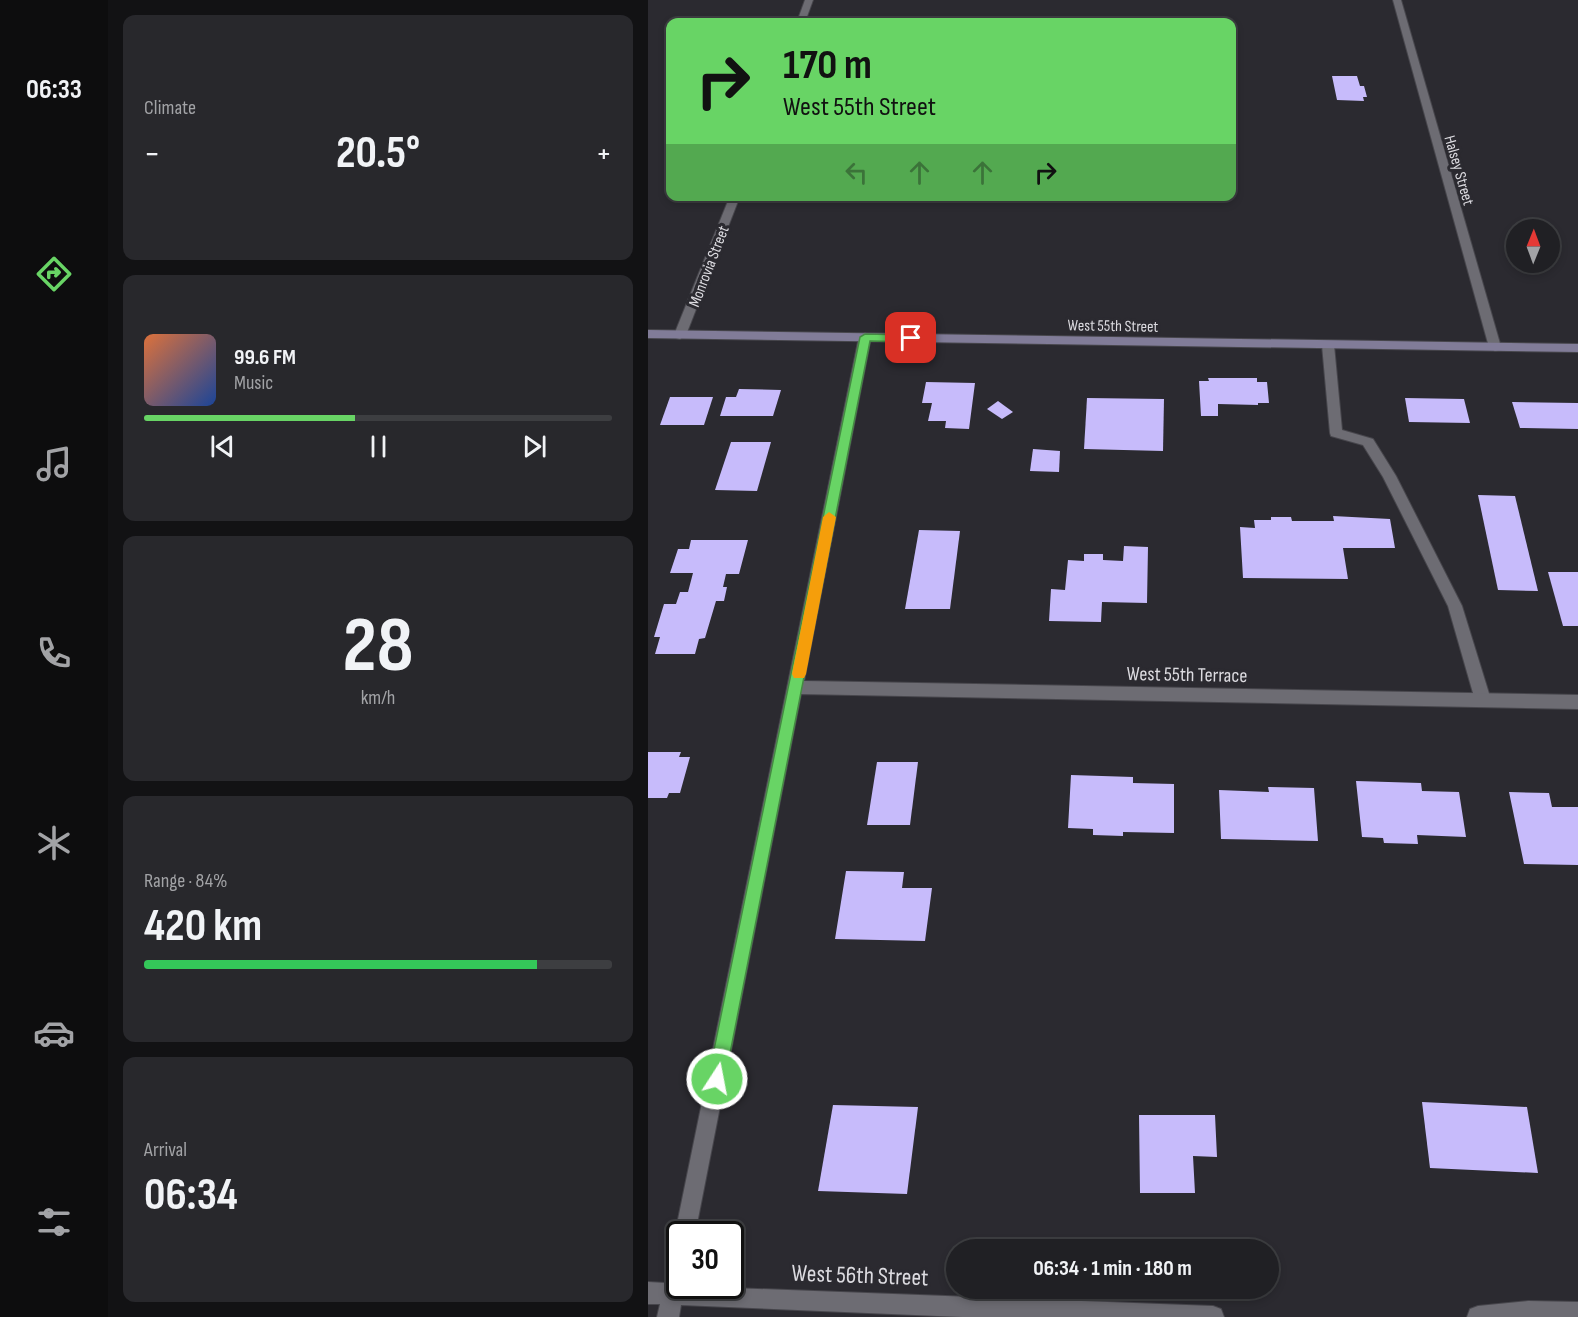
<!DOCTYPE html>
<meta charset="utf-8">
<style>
:root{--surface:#202024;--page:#28282c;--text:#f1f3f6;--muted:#a2a3a6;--line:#3d3e41;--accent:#68d465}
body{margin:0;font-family:"Sofia Sans Condensed",sans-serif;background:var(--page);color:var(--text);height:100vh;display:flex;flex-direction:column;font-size:22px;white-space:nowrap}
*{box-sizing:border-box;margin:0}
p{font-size:20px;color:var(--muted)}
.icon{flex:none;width:33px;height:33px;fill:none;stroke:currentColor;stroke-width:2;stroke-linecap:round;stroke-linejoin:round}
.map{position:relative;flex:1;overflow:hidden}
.details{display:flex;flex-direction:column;gap:15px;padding:15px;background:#121214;width:540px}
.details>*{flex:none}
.top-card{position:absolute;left:18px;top:18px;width:570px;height:183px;border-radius:12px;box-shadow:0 3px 9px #0003,0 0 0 2px var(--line);background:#68d465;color:#111;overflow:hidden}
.needle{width:39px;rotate:1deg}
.tools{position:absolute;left:858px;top:219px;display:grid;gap:12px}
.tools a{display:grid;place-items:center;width:54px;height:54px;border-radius:50%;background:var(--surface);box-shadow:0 3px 9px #0003,0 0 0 2px var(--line);font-size:30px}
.speed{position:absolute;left:18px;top:1221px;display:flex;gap:12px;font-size:30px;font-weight:700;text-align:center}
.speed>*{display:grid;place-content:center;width:78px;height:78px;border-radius:50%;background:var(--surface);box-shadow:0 3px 9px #0003,0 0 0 2px var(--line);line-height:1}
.speed .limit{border:3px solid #111;border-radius:9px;background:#fff;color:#111}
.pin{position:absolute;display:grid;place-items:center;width:51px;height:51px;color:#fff;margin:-26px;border-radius:12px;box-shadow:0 3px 9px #0006}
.me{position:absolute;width:66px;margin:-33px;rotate:11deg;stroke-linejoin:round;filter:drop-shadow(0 0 4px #0008)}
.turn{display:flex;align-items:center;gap:21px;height:126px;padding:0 18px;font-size:27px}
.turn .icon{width:78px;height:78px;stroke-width:2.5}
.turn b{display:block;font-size:42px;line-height:51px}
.lanes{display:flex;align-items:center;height:57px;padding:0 18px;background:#0003;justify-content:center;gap:30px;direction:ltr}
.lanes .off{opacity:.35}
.big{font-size:45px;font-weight:700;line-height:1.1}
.details .widget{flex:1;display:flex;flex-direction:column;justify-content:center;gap:9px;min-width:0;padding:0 21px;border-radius:12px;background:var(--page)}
.details .dial{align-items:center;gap:0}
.dial b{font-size:78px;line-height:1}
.song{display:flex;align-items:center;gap:18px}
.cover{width:72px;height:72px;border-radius:9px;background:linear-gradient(135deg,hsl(20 70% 55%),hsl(220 70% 35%))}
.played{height:6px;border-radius:3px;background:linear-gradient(90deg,var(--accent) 45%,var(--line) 45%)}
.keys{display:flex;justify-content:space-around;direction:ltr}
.heat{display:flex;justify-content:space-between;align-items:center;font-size:33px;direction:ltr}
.charge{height:9px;border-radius:4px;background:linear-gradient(90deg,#34c759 84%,var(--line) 0)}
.trip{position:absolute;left:298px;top:1239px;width:333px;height:60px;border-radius:30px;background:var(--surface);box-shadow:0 3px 9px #0003,0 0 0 2px var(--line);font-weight:700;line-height:60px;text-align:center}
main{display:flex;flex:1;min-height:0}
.tabs{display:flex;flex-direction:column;width:108px;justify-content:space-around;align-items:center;background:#0d0d0e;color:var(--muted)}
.tabs .icon{width:42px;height:42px}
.tabs .on{color:var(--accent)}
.tabs b{font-size:27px;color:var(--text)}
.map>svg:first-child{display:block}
</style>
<main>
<nav class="tabs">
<b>06:33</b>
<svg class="icon on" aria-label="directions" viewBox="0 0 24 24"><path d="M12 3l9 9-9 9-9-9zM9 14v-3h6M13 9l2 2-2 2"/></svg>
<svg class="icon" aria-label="music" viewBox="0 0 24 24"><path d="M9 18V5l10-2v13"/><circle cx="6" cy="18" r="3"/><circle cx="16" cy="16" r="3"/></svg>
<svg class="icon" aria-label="phone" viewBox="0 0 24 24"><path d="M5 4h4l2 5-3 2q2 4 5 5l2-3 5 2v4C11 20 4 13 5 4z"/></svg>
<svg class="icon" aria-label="climate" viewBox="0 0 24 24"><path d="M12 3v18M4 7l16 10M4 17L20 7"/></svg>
<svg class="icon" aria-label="car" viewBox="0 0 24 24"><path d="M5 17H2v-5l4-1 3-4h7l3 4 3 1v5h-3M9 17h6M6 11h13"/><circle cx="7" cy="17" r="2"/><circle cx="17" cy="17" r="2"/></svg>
<svg class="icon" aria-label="filters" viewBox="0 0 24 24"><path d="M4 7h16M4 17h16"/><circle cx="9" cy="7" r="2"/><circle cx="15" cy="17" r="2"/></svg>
</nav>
<section class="details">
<div class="widget"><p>Climate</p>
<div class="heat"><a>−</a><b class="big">20.5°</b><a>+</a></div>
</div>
<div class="widget">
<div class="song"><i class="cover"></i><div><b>99.6 FM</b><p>Music</p></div></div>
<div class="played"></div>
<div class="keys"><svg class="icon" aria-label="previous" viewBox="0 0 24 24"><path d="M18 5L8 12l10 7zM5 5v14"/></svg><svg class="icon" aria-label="pause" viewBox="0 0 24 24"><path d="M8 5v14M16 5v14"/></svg><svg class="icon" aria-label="next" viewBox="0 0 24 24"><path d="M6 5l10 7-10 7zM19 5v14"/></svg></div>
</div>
<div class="widget dial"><b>28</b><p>km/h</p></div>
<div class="widget"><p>Range · 84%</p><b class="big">420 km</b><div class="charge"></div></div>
<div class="widget"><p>Arrival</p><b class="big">06:34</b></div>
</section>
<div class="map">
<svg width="930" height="1317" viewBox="0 0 930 1317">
<rect width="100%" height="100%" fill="#2b2a30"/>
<g fill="#c7bbfb">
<polygon points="684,76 709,76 712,86 716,86 719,97 715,97 716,101 689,100"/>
<polygon points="560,378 609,378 609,382 619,382 621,403 610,403 610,405 570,404 570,416 553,416 551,381 561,381"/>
<polygon points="278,382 327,383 321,429 297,428 298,421 280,421 284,403 274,403"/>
<polygon points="91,389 133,390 125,416 72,416 78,397 88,397"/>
<polygon points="22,397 65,397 56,425 12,425"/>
<polygon points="439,398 516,399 515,451 436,449"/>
<polygon points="757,398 816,399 822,423 761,422"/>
<polygon points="350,401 365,412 354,419 339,409"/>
<polygon points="864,402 930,403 930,429 872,428"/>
<polygon points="83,442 123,442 109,491 67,490"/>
<polygon points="385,449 412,451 411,472 382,471"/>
<polygon points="830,495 867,496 890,591 850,590"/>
<polygon points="685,516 742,519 747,548 695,548 700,579 595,578 592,527 607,528 606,520 623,520 623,517 643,517 644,521 686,521"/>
<polygon points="271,530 312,531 302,609 257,609"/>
<polygon points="43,540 100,540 91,574 78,574 75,587 79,587 76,601 68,601 57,638 51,639 47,654 7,654 12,637 6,637 16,604 28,604 32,592 40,592 45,573 22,573 30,549 41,549"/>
<polygon points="476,546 500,547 499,603 454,602 453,622 401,621 403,589 417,590 420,560 436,561 436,554 455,554 455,560 475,561"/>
<polygon points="900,572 930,572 930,626 915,626"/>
<polygon points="0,752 33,752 31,757 42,757 32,793 21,793 19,798 0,798"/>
<polygon points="229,762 270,762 262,825 219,825"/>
<polygon points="423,775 485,777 485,783 526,784 526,833 475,832 475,836 445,835 445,829 420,828"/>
<polygon points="708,781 773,783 774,791 811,792 818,837 769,835 770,844 736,843 735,838 714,837"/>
<polygon points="620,787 666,788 670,841 573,839 571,790 621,792"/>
<polygon points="861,792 901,793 904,807 930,807 930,865 876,864"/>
<polygon points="198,871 256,872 254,888 284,888 277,941 187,939"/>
<polygon points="774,1102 879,1107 890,1173 782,1168"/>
<polygon points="185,1105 270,1107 259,1194 170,1191"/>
<polygon points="491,1115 567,1115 569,1157 545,1156 547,1193 492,1193"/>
</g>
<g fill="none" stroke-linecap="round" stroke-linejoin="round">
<defs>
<polygon id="lane" points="680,341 686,345 694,430 725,439 748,476 814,606 843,700 840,705 835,707 830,705 827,700 800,606 735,477 715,445 683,436 682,433 674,345"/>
<g id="street">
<polygon points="157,0 165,0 157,22 149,22"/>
<polygon points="745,0 753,0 853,347 851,350 847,351 841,347"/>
<polygon points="82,196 92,196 38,335 32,339 28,338 26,335"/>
<polygon points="217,333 223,337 156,681 930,695 930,709 153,694 47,1234 32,1234 32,1242 27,1234 211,337"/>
<polygon points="32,1252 32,1286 565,1306 573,1309 576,1317 314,1317 33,1305 31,1317 9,1317 12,1304 0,1304 0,1282 17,1283 25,1255"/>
<polygon points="880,1301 930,1302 930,1317 819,1317 822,1309 830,1306"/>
</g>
<polygon id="secondary" points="0,330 930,344 930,352 0,338"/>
</defs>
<use href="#lane" stroke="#47464c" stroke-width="2"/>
<use href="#street" stroke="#47464c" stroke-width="2"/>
<use href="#secondary" stroke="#47464c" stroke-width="2"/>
<use href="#lane" fill="#6d6c73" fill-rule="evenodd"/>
<use href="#street" fill="#6d6c73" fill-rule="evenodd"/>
<use href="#secondary" fill="#817c98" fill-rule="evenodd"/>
</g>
<polygon fill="#68d465" stroke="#448a42" stroke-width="1.5" points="217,334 263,335 269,338 263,342 222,341 77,1079 75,1085 69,1088 62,1085 60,1079 212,337"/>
<polygon fill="#f59e0b" points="181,512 188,517 158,674 156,678 146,678 144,674 175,517"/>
<g text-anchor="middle" stroke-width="6" stroke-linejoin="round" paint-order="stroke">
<g font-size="16" fill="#dcdbe0" stroke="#2b2a30">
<text transform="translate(812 170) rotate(74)" y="6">Halsey Street</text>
<text transform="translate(60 266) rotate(-69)" y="6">Monrovia Street</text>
<text transform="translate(465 325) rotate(1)" y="6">West 55th Street</text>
</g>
<g font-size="20" fill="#dcdbe0" stroke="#2b2a30">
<text transform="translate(539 674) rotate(1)" y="7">West 55th Terrace</text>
</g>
<g font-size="24" fill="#dcdbe0" stroke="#2b2a30">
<text transform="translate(212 1275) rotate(2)" y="8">West 56th Street</text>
</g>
</g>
</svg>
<div class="tools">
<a><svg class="needle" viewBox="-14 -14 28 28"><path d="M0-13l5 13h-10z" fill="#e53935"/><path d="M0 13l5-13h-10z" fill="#a2a3a6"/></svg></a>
</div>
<div class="speed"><div class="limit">30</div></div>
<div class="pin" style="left:263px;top:338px;background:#d93025"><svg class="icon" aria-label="arrive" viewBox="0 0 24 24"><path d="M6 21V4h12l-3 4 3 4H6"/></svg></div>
<svg class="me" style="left:69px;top:1079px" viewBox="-20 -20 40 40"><circle r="17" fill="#68d465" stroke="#fff" stroke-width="3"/><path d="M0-11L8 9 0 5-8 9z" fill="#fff"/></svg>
<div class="trip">06:34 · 1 min · 180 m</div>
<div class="top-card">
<div class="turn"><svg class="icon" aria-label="right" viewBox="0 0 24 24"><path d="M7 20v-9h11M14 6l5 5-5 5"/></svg><div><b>170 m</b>West 55th Street</div></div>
<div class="lanes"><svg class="icon off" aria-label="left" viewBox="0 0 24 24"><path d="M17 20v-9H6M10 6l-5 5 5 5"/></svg><svg class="icon off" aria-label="ahead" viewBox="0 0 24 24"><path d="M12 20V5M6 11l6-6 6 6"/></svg><svg class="icon off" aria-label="ahead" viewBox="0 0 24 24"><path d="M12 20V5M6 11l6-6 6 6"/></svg><svg class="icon" aria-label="right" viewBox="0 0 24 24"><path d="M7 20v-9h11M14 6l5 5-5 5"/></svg></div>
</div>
</div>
</main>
